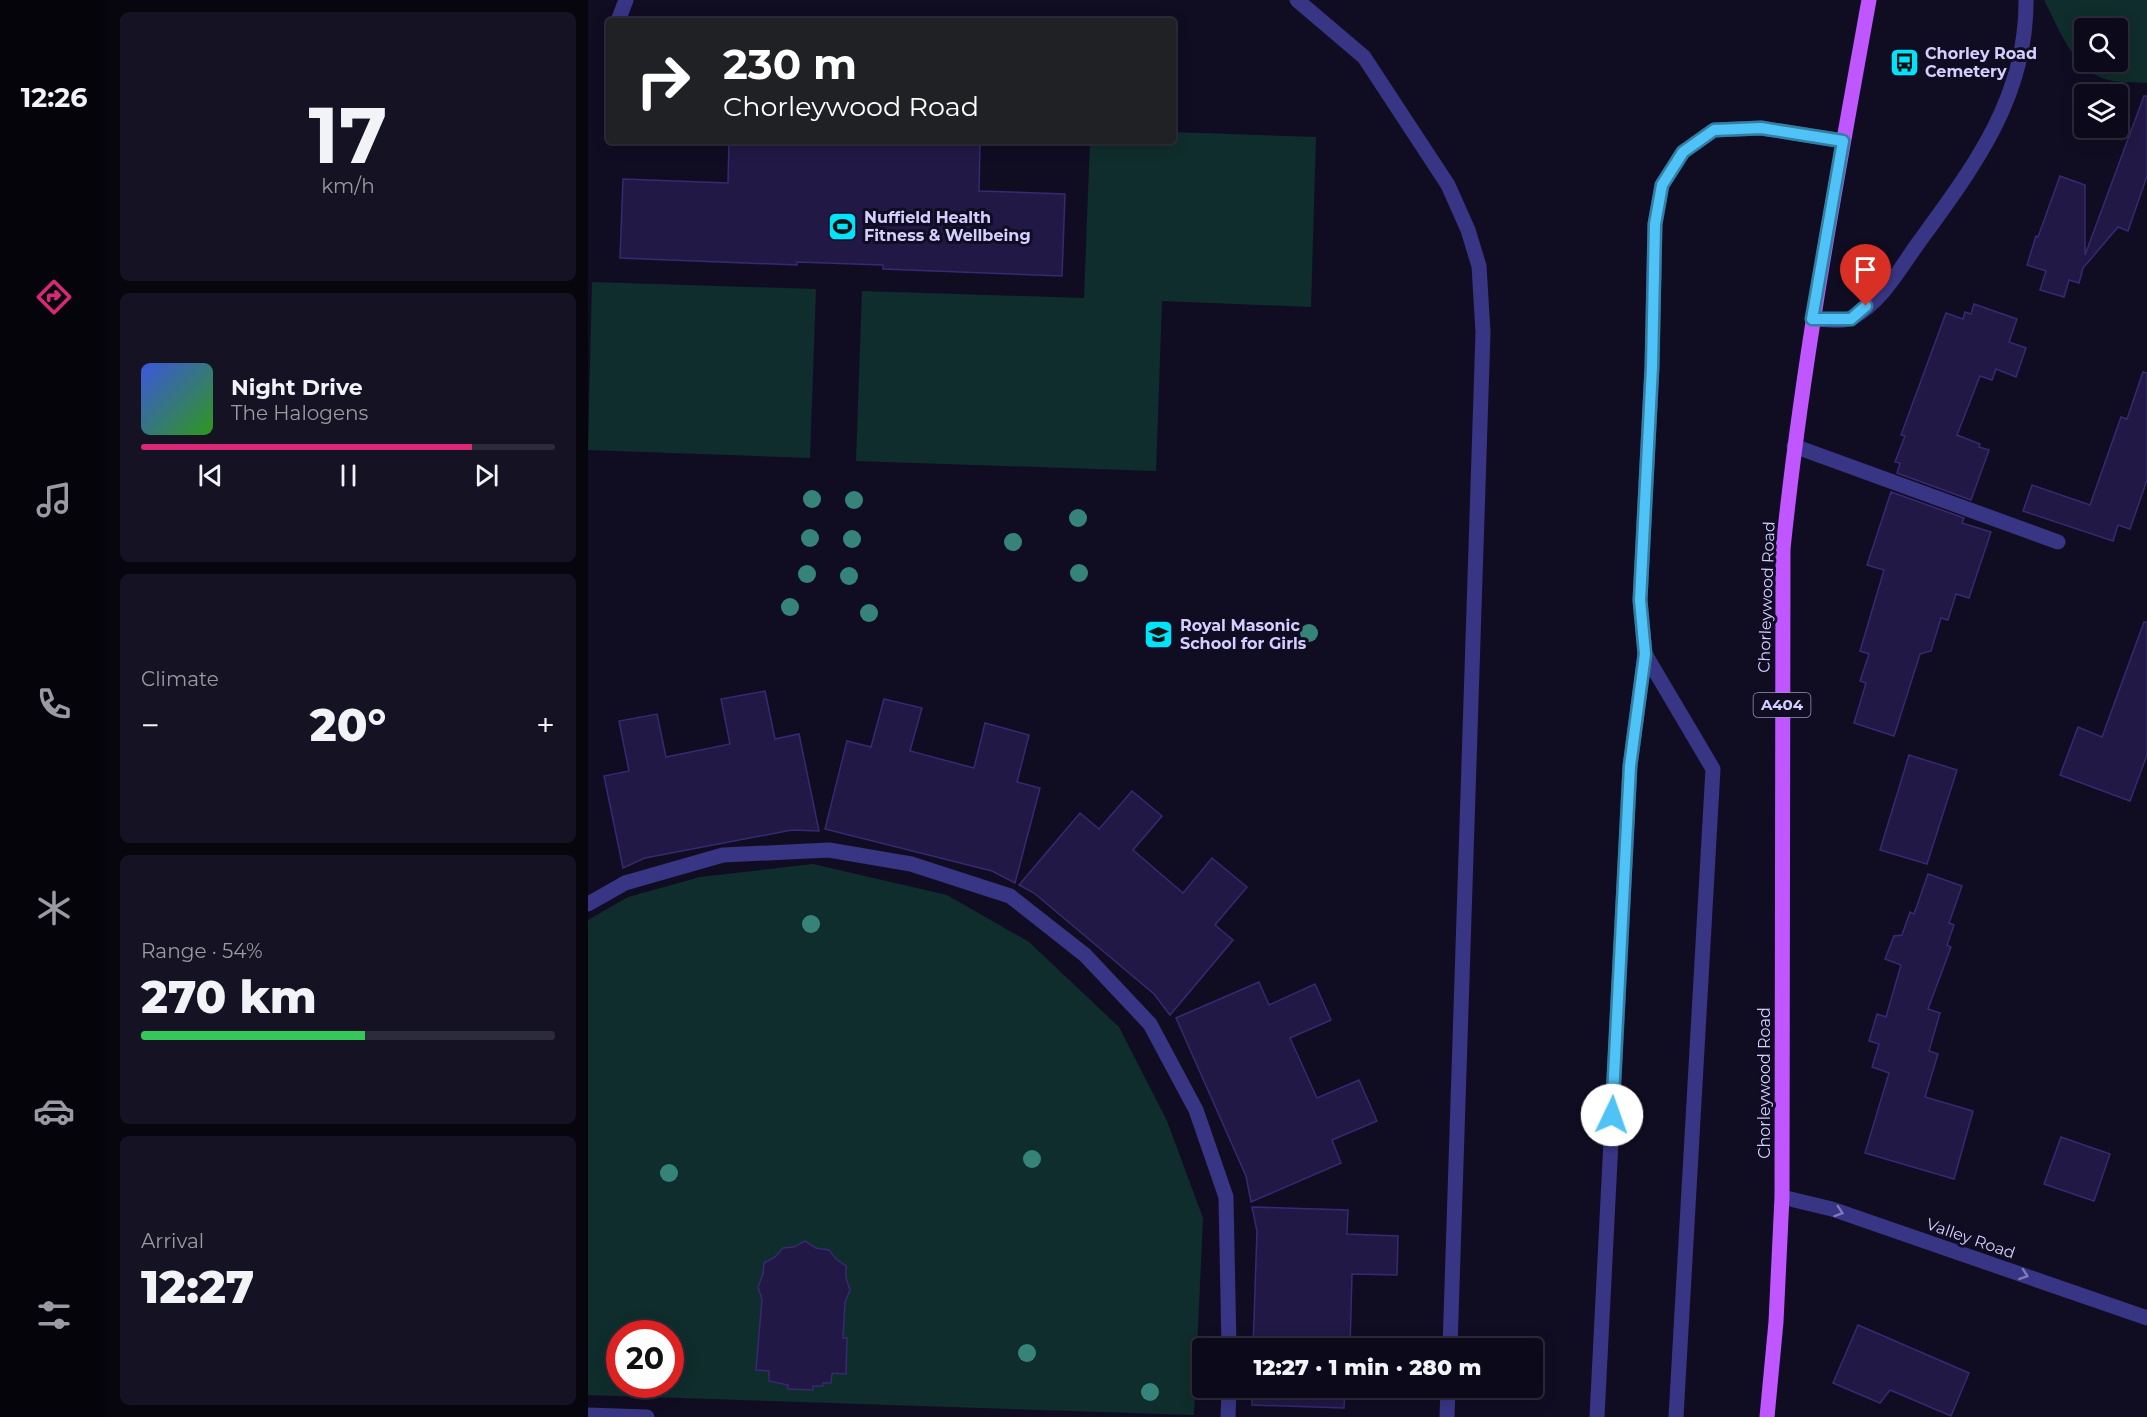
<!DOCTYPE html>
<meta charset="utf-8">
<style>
:root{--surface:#0c0a1a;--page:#151323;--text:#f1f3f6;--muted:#9a9aa2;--line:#2c2b39;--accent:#db2777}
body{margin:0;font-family:Montserrat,sans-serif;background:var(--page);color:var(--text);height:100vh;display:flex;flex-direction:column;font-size:22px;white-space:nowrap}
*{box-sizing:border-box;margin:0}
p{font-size:20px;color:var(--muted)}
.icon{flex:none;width:33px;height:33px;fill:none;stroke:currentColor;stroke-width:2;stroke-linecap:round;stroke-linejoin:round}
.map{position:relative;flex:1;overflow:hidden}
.side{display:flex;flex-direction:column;gap:12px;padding:12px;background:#07060e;width:480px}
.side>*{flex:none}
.banner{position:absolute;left:18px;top:18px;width:570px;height:126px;border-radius:6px;box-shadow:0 3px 15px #0003,0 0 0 2px var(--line);background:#202124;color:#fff;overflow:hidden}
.fabs{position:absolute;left:1486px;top:18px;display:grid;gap:12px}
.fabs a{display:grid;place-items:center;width:54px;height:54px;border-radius:6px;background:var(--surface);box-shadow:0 3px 15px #0003,0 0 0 2px var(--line);font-size:30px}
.speed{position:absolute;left:18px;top:1320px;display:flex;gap:12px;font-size:30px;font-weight:700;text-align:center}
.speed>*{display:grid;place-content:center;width:78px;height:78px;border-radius:50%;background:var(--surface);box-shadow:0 3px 15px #0003,0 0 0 2px var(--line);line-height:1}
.speed .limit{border:9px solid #d22;background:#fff;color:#111}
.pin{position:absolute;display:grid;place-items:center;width:51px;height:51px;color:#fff;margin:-62px -26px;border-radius:50% 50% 50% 0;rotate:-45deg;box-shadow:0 0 6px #0007}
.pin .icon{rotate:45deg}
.me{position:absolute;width:66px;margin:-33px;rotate:3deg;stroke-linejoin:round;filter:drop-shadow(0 0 4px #0008)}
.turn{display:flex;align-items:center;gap:21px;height:126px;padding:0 18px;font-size:27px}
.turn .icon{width:78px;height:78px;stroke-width:2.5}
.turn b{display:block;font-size:42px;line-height:51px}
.big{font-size:45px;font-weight:800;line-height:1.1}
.side .tile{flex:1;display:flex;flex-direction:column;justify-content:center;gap:9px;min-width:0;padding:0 21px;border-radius:9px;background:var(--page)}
.side .dial{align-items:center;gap:0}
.dial b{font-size:78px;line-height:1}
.song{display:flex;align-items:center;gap:18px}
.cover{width:72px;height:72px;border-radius:9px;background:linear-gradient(135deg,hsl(230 70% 55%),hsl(110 70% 35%))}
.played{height:6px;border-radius:3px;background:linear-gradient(90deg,var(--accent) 80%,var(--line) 80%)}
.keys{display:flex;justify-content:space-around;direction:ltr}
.heat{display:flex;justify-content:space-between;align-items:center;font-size:33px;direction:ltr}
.charge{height:9px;border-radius:4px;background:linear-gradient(90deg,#34c759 54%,var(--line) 0)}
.trip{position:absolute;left:604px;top:1338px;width:351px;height:60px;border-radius:6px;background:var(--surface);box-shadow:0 3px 15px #0003,0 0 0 2px var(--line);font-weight:800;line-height:60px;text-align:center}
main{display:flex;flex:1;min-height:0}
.menu{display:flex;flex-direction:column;width:108px;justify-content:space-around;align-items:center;background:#05040a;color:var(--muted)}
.menu .icon{width:42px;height:42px}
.menu .active{color:var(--accent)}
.menu b{font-size:27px;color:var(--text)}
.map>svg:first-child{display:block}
</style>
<main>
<nav class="menu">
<b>12:26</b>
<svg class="icon active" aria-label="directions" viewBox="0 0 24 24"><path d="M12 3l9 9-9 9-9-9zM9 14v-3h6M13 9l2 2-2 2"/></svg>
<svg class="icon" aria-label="music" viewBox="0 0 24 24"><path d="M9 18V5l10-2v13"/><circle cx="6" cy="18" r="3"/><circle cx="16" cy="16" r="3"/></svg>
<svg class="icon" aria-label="phone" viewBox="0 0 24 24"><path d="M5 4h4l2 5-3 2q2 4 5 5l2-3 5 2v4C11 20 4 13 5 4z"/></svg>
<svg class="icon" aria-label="climate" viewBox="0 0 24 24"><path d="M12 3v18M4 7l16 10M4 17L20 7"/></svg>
<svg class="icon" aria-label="car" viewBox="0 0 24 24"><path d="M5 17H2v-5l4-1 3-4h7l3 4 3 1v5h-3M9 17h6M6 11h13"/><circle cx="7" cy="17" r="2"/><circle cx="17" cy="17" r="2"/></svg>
<svg class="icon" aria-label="filters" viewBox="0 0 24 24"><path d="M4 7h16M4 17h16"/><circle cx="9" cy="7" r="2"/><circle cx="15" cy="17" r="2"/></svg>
</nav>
<section class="side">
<div class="tile dial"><b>17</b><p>km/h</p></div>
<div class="tile">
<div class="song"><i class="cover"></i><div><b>Night Drive</b><p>The Halogens</p></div></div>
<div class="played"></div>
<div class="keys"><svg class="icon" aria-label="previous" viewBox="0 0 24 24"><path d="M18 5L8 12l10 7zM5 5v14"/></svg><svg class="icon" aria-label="pause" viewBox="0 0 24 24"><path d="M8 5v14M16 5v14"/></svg><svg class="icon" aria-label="next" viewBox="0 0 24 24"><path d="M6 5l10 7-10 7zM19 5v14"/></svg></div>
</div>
<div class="tile"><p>Climate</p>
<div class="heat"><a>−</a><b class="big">20°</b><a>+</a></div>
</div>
<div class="tile"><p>Range · 54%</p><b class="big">270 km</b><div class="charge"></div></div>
<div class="tile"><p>Arrival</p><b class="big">12:27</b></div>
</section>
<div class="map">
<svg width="1559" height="1417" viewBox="0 0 1559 1417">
<rect width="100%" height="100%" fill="#100d23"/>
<g fill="#0f2d2c" fill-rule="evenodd">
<path d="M1456,0h103v83c-13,-1 -29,0 -42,-4 -32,-10 -46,-51 -61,-79zM1497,28h33v34h-33z"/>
<polygon points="585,132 728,137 723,307 574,301 568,471 268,461 274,291 496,298 502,141 585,141"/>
<polygon points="4,282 228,289 222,458 0,450"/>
<path d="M225,864l134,31 82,47 90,85 48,94 36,97 -9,197 -606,-20v-475l40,-23 72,-20zM32,1334h50v50h-50z"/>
</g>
<g fill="#211845" stroke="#372972" stroke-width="1.5">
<polygon points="1556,96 1559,96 1559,176 1540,231 1530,227 1495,268 1491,283 1481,280 1476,297 1452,290 1458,271 1439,265 1448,236 1450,237 1472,176 1497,185 1497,255"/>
<polygon points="141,141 392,141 391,191 477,194 474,276 295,269 295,265 209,262 209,265 32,258 35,179 140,183"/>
<polygon points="1386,304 1429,319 1421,342 1438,348 1428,377 1408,369 1404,380 1392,376 1369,435 1392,444 1391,447 1401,450 1383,500 1309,473 1312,463 1307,462 1317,436 1313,435 1358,313 1375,319 1377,312 1383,314"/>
<polygon points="1555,372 1559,373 1559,480 1542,529 1530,525 1525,541 1435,511 1444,485 1502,505 1533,417 1539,419"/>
<polygon points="1303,492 1376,518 1374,523 1403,532 1381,598 1368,594 1360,620 1353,618 1343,651 1332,654 1306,736 1266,723 1278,683 1272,681 1281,654 1272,651 1296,570 1279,565"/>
<polygon points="1556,622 1559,622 1559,755 1542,801 1472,775 1490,727 1514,737"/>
<polygon points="177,691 187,739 211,734 231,831 204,830 57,858 35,868 16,776 41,771 31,721 69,714 78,757 142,744 133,699"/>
<polygon points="296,699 334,708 322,751 386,768 397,723 441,735 429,782 452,788 427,883 404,871 237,829 259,741 283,747"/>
<polygon points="1321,755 1369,770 1339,864 1292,850"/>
<polygon points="544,791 574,816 545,850 595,893 624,858 659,887 627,925 645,940 582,1015 566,994 446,893 431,885 492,813 511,829"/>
<polygon points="1340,874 1374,886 1361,923 1366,925 1359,945 1363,947 1340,1009 1352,1013 1341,1051 1350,1054 1337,1097 1385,1111 1366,1179 1277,1153 1301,1073 1284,1067 1291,1044 1281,1041 1289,1014 1298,1017 1313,965 1297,959 1306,936 1314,935 1322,912 1326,914"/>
<polygon points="671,982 681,1005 727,984 743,1020 702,1038 729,1098 771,1080 789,1121 744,1140 753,1163 663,1202 658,1176 588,1018"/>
<polygon points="1473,1137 1522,1154 1506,1201 1456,1184"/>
<polygon points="664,1207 760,1210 759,1234 810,1236 809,1275 764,1274 762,1348 665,1348 669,1231"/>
<polygon points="217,1241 228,1248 241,1250 248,1259 258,1266 258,1278 262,1290 257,1302 255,1338 259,1338 258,1374 244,1373 243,1383 235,1383 235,1386 225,1386 225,1390 200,1389 200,1385 181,1381 181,1371 168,1370 174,1299 170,1287 175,1274 176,1263 187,1257 195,1248 206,1247"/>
<polygon points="1270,1325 1381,1373 1363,1416 1302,1390 1292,1403 1245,1383"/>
<polygon points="664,1388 757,1388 756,1408 664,1405"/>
</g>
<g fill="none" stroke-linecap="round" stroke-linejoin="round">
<g stroke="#383584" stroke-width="15">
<polyline points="709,0 776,57 860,185 880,230 891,266 895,332 862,1348"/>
<polyline points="30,21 38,0"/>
<path d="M1224,319c11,0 31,4 41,-2 29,-15 47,-49 66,-75 54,-74 108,-145 107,-242"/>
<polyline points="1206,446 1470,542"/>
<polyline points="1057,654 1125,769 1088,1417"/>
<polyline points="0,904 37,883 135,855 241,850 323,864 422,896 497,955 562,1024 608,1110 638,1197 641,1348"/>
<polyline points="0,1415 59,1417"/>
<polyline points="640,1417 641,1388"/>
<polyline points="859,1417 860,1388"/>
<polyline points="1009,1417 1042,766 1057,654 1052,600 1064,367 1067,224 1074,185 1095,152 1126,130 1173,128 1255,141"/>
</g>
<polyline stroke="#383584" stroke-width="15" points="1194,1197 1244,1209 1559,1318"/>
<path stroke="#bf56ff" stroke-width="15" d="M1179,1417l9,-95 6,-125 1,-648c19,-185 53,-366 86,-549"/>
</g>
<g fill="#368479">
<circle cx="224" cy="499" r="9"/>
<circle cx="266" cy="500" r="9"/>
<circle cx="490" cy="518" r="9"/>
<circle cx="222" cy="538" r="9"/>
<circle cx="264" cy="539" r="9"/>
<circle cx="425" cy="542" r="9"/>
<circle cx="491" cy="573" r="9"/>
<circle cx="219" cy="574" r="9"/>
<circle cx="261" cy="576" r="9"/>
<circle cx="202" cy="607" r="9"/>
<circle cx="281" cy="613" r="9"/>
<circle cx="721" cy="633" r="9"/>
<circle cx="223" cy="924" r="9"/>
<circle cx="444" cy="1159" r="9"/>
<circle cx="81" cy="1173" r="9"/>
<circle cx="439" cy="1353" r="9"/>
<circle cx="562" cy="1392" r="9"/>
</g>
<defs><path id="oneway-chevron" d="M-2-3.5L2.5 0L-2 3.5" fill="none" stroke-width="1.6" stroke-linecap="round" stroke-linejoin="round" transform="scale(1.5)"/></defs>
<g stroke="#7e7abb">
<use href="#oneway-chevron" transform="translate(1251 1212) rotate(18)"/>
<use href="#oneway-chevron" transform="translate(1436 1275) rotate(19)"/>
</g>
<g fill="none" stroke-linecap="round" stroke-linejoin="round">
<defs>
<polyline id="route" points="1024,1115 1042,766 1057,654 1052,600 1064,367 1067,224 1074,185 1095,152 1126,130 1173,128 1255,141 1224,319 1263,319 1278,306"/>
</defs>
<use href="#route" stroke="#337fa1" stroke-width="15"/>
<use href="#route" stroke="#4fc3f7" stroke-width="10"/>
</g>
<defs>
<symbol id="bus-square" viewBox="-11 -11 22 22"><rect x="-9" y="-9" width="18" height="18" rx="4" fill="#00e3fa" stroke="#100d23"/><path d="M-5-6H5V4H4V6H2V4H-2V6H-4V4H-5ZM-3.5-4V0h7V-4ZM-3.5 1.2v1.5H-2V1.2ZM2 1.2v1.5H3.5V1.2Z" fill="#111"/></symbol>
<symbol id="stadium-square" viewBox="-11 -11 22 22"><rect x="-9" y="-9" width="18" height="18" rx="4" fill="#00e3fa" stroke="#100d23"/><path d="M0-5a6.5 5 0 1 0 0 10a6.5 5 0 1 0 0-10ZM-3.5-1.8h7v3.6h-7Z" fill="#111"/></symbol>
<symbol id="school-square" viewBox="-11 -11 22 22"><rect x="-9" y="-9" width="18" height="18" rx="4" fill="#00e3fa" stroke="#100d23"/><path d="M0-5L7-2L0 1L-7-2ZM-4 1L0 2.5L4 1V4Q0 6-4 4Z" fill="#111"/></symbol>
</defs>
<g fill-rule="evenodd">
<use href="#bus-square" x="1300" y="46" width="33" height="33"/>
<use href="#stadium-square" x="238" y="210" width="33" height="33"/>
<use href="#school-square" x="554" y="618" width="33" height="33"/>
</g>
<g text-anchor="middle" stroke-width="6" stroke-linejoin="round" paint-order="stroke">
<rect fill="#100d23" stroke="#9995bd" stroke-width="1.5" x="1165.5" y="693" width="57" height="24" rx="4.5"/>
<g font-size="15" font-weight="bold" fill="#d4cfff">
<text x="1194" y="710">A404</text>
</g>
<g font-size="16" font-weight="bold" fill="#d4cfff" stroke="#100d23" text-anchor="start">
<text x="1337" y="59">Chorley Road<tspan x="1337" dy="18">Cemetery</tspan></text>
<text x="276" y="223">Nuffield Health<tspan x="276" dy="18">Fitness &amp; Wellbeing</tspan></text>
<text x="592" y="631">Royal Masonic<tspan x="592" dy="18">School for Girls</tspan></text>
</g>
<g font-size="16" fill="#d4cfff" stroke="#100d23">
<text transform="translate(1178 597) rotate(-88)" y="6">Chorleywood Road</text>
<text transform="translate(1176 1083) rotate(-90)" y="6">Chorleywood Road</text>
<text transform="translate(1383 1238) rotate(19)" y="6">Valley Road</text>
</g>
</g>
</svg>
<div class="fabs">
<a><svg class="icon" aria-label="search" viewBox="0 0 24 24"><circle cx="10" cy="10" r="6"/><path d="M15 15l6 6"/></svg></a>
<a><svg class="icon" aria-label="layers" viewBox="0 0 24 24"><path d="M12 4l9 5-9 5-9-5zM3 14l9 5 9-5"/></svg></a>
</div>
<div class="speed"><div class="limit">20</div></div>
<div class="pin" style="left:1278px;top:306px;background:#d93025"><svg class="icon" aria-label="arrive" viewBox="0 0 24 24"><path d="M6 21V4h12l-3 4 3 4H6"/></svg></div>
<svg class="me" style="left:1024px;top:1115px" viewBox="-20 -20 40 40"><circle r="19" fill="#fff"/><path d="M0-13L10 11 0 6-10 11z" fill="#4fc3f7"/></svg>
<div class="trip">12:27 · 1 min · 280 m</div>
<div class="banner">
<div class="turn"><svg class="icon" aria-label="right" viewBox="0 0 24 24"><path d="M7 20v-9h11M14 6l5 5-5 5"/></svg><div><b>230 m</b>Chorleywood Road</div></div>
</div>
</div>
</main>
